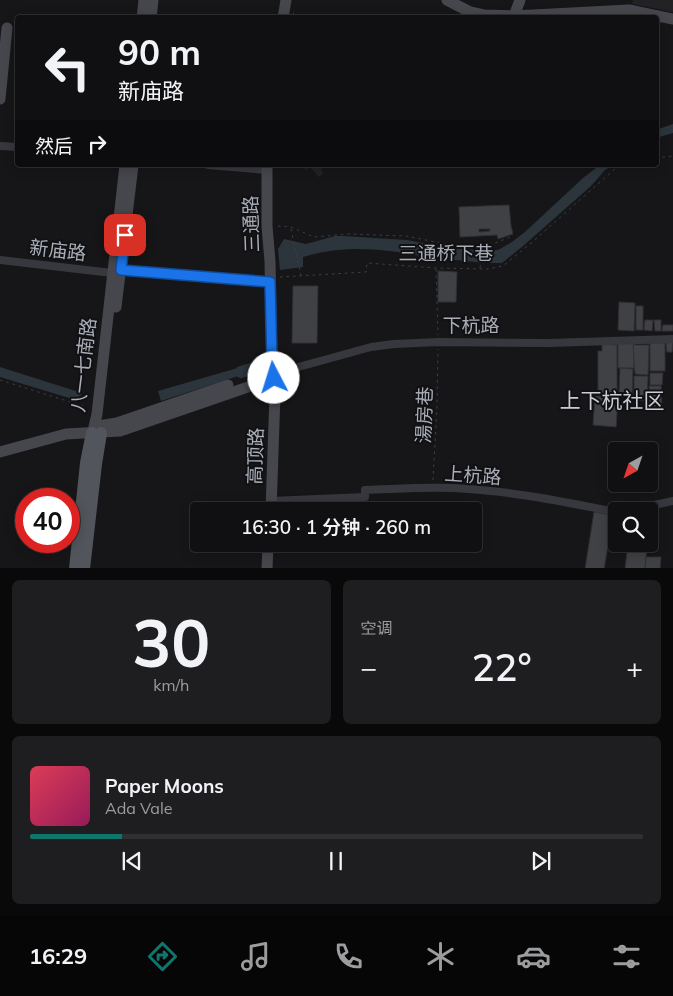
<!DOCTYPE html>
<html lang="zh">
<meta charset="utf-8">
<style>
:root{--surface:#101012;--page:#1e1e20;--text:#f1f3f6;--muted:#9c9d9f;--line:#303032;--accent:#0f766e}
body{margin:0;font-family:Mulish,"Noto Sans SC",sans-serif;background:var(--page);color:var(--text);height:100vh;display:flex;flex-direction:column;font-size:19px;white-space:nowrap}
*{box-sizing:border-box;margin:0}
p{font-size:16px;color:var(--muted)}
.icon{flex:none;width:28px;height:28px;fill:none;stroke:currentColor;stroke-width:2;stroke-linecap:round;stroke-linejoin:round}
.map{position:relative;height:568px;overflow:hidden}
.sheet{display:flex;flex-direction:column;gap:12px;padding:12px;background:#09090a;flex:1}
.sheet>*{flex:none}
.guide{position:absolute;left:15px;top:15px;width:644px;height:152px;border-radius:5px;box-shadow:0 2px 12px #0003,0 0 0 1px var(--line);background:#101012;color:var(--text);overflow:hidden}
.needle{width:32px;rotate:220deg}
.tools{position:absolute;left:608px;top:442px;display:grid;gap:10px}
.tools a{display:grid;place-items:center;width:50px;height:50px;border-radius:5px;background:var(--surface);box-shadow:0 2px 12px #0003,0 0 0 1px var(--line);font-size:25px}
.speed{position:absolute;left:15px;top:488px;display:flex;gap:10px;font-size:25px;font-weight:700;text-align:center}
.speed>*{display:grid;place-content:center;width:65px;height:65px;border-radius:50%;background:var(--surface);box-shadow:0 2px 12px #0003,0 0 0 1px var(--line);line-height:1}
.speed .limit{border:8px solid #d22;background:#fff;color:#111}
.pin{position:absolute;display:grid;place-items:center;width:42px;height:42px;color:#fff;margin:-21px;border-radius:10px;box-shadow:0 2px 8px #0006}
.me{position:absolute;width:55px;margin:-28px;rotate:355deg;stroke-linejoin:round;filter:drop-shadow(0 0 4px #0008)}
.turn{display:flex;align-items:center;gap:18px;height:105px;padding:0 20px;font-size:22px}
.turn .icon{width:65px;height:65px;stroke-width:2.5}
.turn b{display:block;font-size:35px;line-height:42px}
.then{display:flex;align-items:center;height:48px;padding:0 20px;background:#0003;gap:10px;font-size:19px}
.big{font-size:38px;font-weight:600;line-height:1.1}
.sheet .card{flex:1;display:flex;flex-direction:column;justify-content:center;gap:8px;min-width:0;padding:0 18px;border-radius:8px;background:var(--page)}
.sheet .dial{align-items:center;gap:0}
.dial b{font-size:65px;line-height:1}
.song{display:flex;align-items:center;gap:15px}
.cover{width:60px;height:60px;border-radius:8px;background:linear-gradient(135deg,hsl(350 70% 55%),hsl(330 70% 35%))}
.played{height:5px;border-radius:2px;background:linear-gradient(90deg,var(--accent) 15%,var(--line) 15%)}
.keys{display:flex;justify-content:space-around;direction:ltr}
.heat{display:flex;justify-content:space-between;align-items:center;font-size:28px;direction:ltr}
.sheet .tiles{flex:1;display:grid;gap:12px;grid-template-columns:1fr 1fr}
.card:last-child{grid-column:span 2}
.trip{position:absolute;left:190px;top:502px;width:292px;height:50px;border-radius:5px;background:var(--surface);box-shadow:0 2px 12px #0003,0 0 0 1px var(--line);font-weight:600;line-height:50px;text-align:center}
.tab-bar{display:flex;height:80px;justify-content:space-around;align-items:center;background:#060607;color:var(--muted)}
.tab-bar .icon{width:35px;height:35px}
.tab-bar .selected{color:var(--accent)}
.tab-bar b{font-size:22px;color:var(--text)}
.map>svg:first-child{display:block}
</style>
<div class="map">
<svg width="673" height="569" viewBox="0 0 673 569">
<rect width="100%" height="100%" fill="#161618"/>
<g fill="#222225">
<polygon points="633,0 673,0 673,12 632,4"/>
<polygon points="302,165 324,165 321,171 323,173 319,177 310,167 306,170"/>
</g>
<g fill="#2c353c">
<polygon points="673,124 673,133 656,138 656,130"/>
<path d="M600,165h13l-8,5 -14,16 -68,60 -21,17h-17l-49,-5v1c-33,-7 -65,-12 -98,-9 -12,1 -24,4 -35,7v10l-23,3 -2,-21 6,-10 22,5 29,-8h8l64,4 41,8 40,3 10,-1 14,-8 13,-10 58,-54z"/>
<polygon points="255,363 257,370 161,401 158,391"/>
<polygon points="0,367 82,393 79,401 0,377"/>
</g>
<g fill="none" stroke-linecap="round" stroke-linejoin="round">
<polyline stroke="#2c353c" stroke-width="12" points="241,372 261,366"/>
</g>
<g fill="#404145" stroke="#303034" fill-rule="evenodd">
<path d="M509,205l2,21 2,8 -15,5 -1,-4 -37,2 -1,-30zM479,229h11v2l-11,1z"/>
<polygon points="438,271 457,272 456,302 438,302"/>
<polygon points="293,286 318,286 317,343 292,343"/>
<polygon points="619,302 635,303 634,331 618,330"/>
<rect x="636" y="306" width="7" height="24"/>
<polygon points="645,320 653,320 652,331 644,330"/>
<polygon points="654,320 661,320 661,331 655,331"/>
<polygon points="663,325 673,325 673,331 662,331"/>
<polygon points="673,342 672,352 667,352 666,343"/>
<rect x="618" y="343" width="16" height="25"/>
<rect x="650" y="343" width="15" height="28"/>
<polygon points="602,344 617,345 617,396 598,395 598,351 602,351"/>
<polygon points="633,345 649,345 648,375 635,374"/>
<polygon points="620,368 633,369 632,395 619,394"/>
<polygon points="650,373 663,373 662,385 650,385"/>
<polygon points="634,376 648,376 647,401 634,400"/>
<polygon points="649,386 661,386 662,406 650,407"/>
<polygon points="595,396 618,398 616,427 593,425"/>
<polygon points="633,508 651,510 649,531 649,511 633,511"/>
<polygon points="594,512 613,515 604,569 585,569"/>
<polygon points="628,544 647,544 645,569 625,569"/>
<polygon points="646,557 661,557 660,569 645,569"/>
</g>
<g fill="none" stroke-linecap="round" stroke-linejoin="round">
<g stroke="#3d3f44" stroke-width="1" stroke-dasharray="2.5 4" stroke-linecap="butt">
<polyline points="293,13 298,18"/>
<polyline points="656,158 673,156"/>
<polyline points="278,226 291,227 314,237 349,234 406,236 456,246 490,245 513,236"/>
<polyline points="291,229 301,276"/>
<polyline points="480,268 483,245"/>
<polyline points="436,269 438,335"/>
<polyline points="280,277 366,272 367,263 436,268 487,269 503,266 530,244 616,168 622,165"/>
<polyline points="0,380 83,406"/>
<polyline points="433,480 437,407 438,349"/>
</g>
<g stroke="#37383d" stroke-width="8">
<polyline points="0,146 18,147"/>
<polyline points="208,165 267,170"/>
<polyline points="0,260 112,273"/>
<polyline points="121,271 270,282"/>
<polyline points="273,374 371,347 394,344 438,342 549,343 673,339"/>
<path d="M271,501l94,-4v-7c34,-1 69,-4 103,-1 48,3 96,13 143,22l4,-1 1,-5 29,2 28,-6"/>
</g>
<g stroke="#45474d" stroke-width="11">
<polyline points="447,0 470,12 484,15 514,16 629,10 673,19"/>
<polyline points="514,16 520,0"/>
<polyline points="142,18 144,0"/>
<polyline points="151,18 153,0"/>
<polyline points="283,18 286,0"/>
<polyline points="0,99 7,28"/>
<polyline points="267,165 267,226 270,261 272,363 275,394 271,511"/>
<polyline points="116,307 133,165"/>
<polyline points="98,426 117,423 228,385"/>
<polyline points="93,431 97,414 125,165"/>
<polyline points="0,452 66,434 120,431 274,378"/>
<polyline points="267,569 268,544"/>
</g>
<g stroke="#53555c" stroke-width="12">
<polyline points="75,569 86,463 92,433"/>
<polyline points="84,569 96,464 101,433"/>
</g>
</g>
<g fill="none" stroke-linecap="round" stroke-linejoin="round">
<defs>
<polyline id="route" points="125,235 121,270 270,282 272,363 274,378"/>
</defs>
<use href="#route" stroke="#114b97" stroke-width="12"/>
<use href="#route" stroke="#1a73e8" stroke-width="9"/>
</g>
<g text-anchor="middle" stroke-width="4" stroke-linejoin="round" paint-order="stroke">
<g font-size="19" fill="#a8adb8" stroke="#111113">
<text transform="translate(251 224) rotate(-92)" y="7">三通路</text>
<text transform="translate(58 250) rotate(7)" y="7">新庙路</text>
<text x="446" y="260">三通桥下巷</text>
<text x="471" y="332">下杭路</text>
<text transform="translate(83 365) rotate(-83)" y="7">八一七南路</text>
<text transform="translate(424 415) rotate(-88)" y="7">湯房巷</text>
<text transform="translate(255 456) rotate(-88)" y="7">高顶路</text>
<text transform="translate(473 475) rotate(4)" y="7">上杭路</text>
</g>
<g font-size="21" fill="#c9ccd4" stroke="#111113">
<text x="612" y="408">上下杭社区</text>
</g>
</g>
</svg>
<div class="tools">
<a><svg class="needle" viewBox="-14 -14 28 28"><path d="M0-13l5 13h-10z" fill="#e53935"/><path d="M0 13l5-13h-10z" fill="#9c9d9f"/></svg></a>
<a><svg class="icon" aria-label="search" viewBox="0 0 24 24"><circle cx="10" cy="10" r="6"/><path d="M15 15l6 6"/></svg></a>
</div>
<div class="speed"><div class="limit">40</div></div>
<div class="pin" style="left:125px;top:235px;background:#d93025"><svg class="icon" aria-label="arrive" viewBox="0 0 24 24"><path d="M6 21V4h12l-3 4 3 4H6"/></svg></div>
<svg class="me" style="left:274px;top:378px" viewBox="-20 -20 40 40"><circle r="19" fill="#fff"/><path d="M0-13L10 11 0 6-10 11z" fill="#1a73e8"/></svg>
<div class="trip">16:30 · 1 分钟 · 260 m</div>
<div class="guide">
<div class="turn"><svg class="icon" aria-label="left" viewBox="0 0 24 24"><path d="M17 20v-9H6M10 6l-5 5 5 5"/></svg><div><b>90 m</b>新庙路</div></div>
<div class="then">然后<svg class="icon" aria-label="right" viewBox="0 0 24 24"><path d="M7 20v-9h11M14 6l5 5-5 5"/></svg></div>
</div>
</div>
<section class="sheet">
<div class="tiles">
<div class="card dial"><b>30</b><p>km/h</p></div>
<div class="card"><p>空调</p>
<div class="heat"><a>−</a><b class="big">22°</b><a>+</a></div>
</div>
<div class="card">
<div class="song"><i class="cover"></i><div><b>Paper Moons</b><p>Ada Vale</p></div></div>
<div class="played"></div>
<div class="keys"><svg class="icon" aria-label="previous" viewBox="0 0 24 24"><path d="M18 5L8 12l10 7zM5 5v14"/></svg><svg class="icon" aria-label="pause" viewBox="0 0 24 24"><path d="M8 5v14M16 5v14"/></svg><svg class="icon" aria-label="next" viewBox="0 0 24 24"><path d="M6 5l10 7-10 7zM19 5v14"/></svg></div>
</div>
</div>
</section>
<nav class="tab-bar">
<b>16:29</b>
<svg class="icon selected" aria-label="directions" viewBox="0 0 24 24"><path d="M12 3l9 9-9 9-9-9zM9 14v-3h6M13 9l2 2-2 2"/></svg>
<svg class="icon" aria-label="music" viewBox="0 0 24 24"><path d="M9 18V5l10-2v13"/><circle cx="6" cy="18" r="3"/><circle cx="16" cy="16" r="3"/></svg>
<svg class="icon" aria-label="phone" viewBox="0 0 24 24"><path d="M5 4h4l2 5-3 2q2 4 5 5l2-3 5 2v4C11 20 4 13 5 4z"/></svg>
<svg class="icon" aria-label="climate" viewBox="0 0 24 24"><path d="M12 3v18M4 7l16 10M4 17L20 7"/></svg>
<svg class="icon" aria-label="car" viewBox="0 0 24 24"><path d="M5 17H2v-5l4-1 3-4h7l3 4 3 1v5h-3M9 17h6M6 11h13"/><circle cx="7" cy="17" r="2"/><circle cx="17" cy="17" r="2"/></svg>
<svg class="icon" aria-label="filters" viewBox="0 0 24 24"><path d="M4 7h16M4 17h16"/><circle cx="9" cy="7" r="2"/><circle cx="15" cy="17" r="2"/></svg>
</nav>
